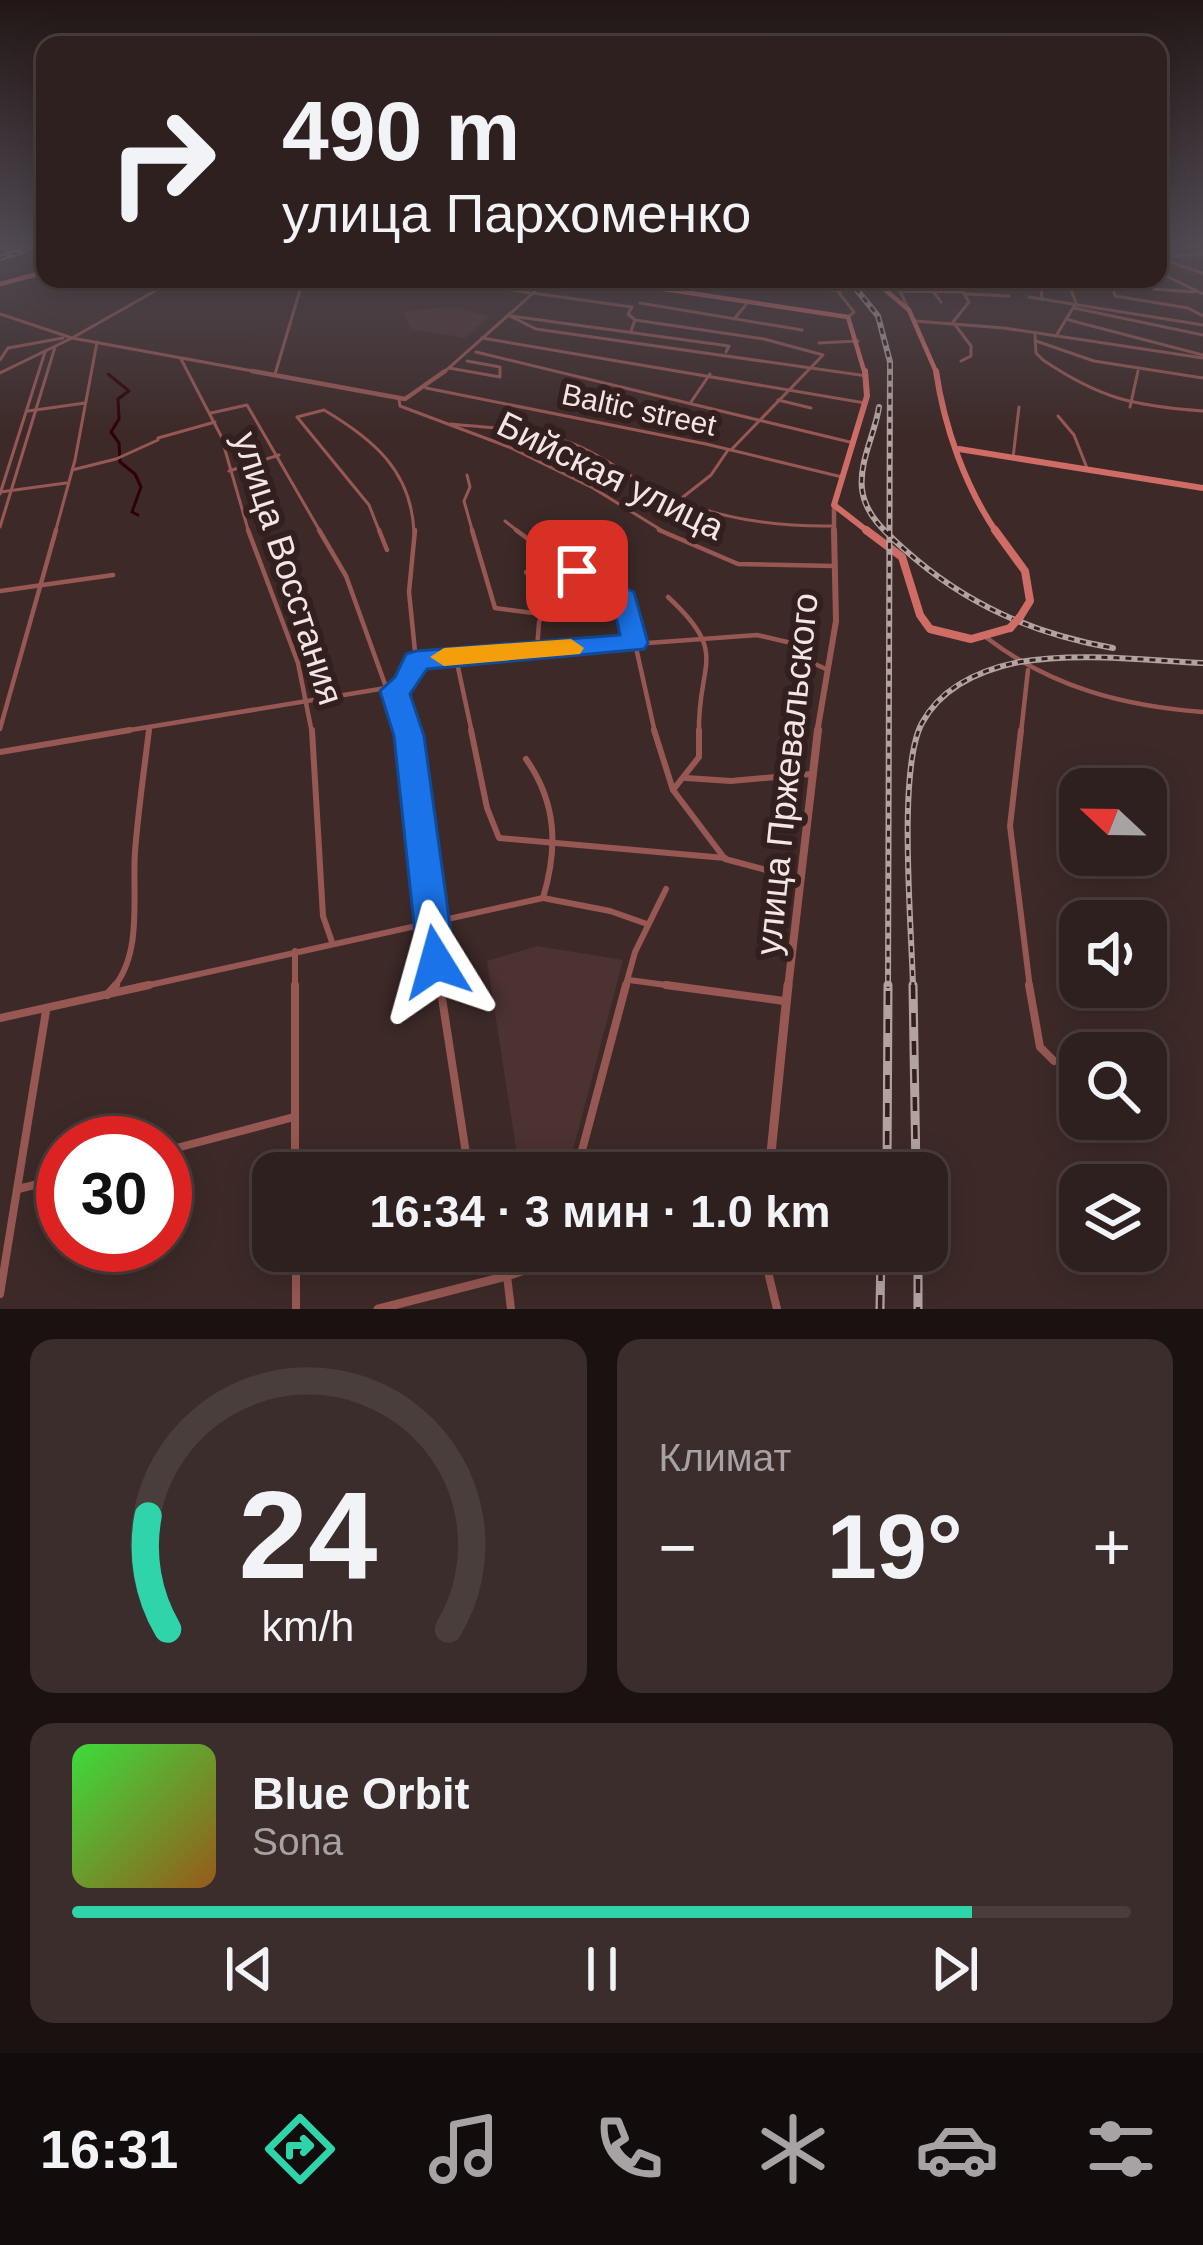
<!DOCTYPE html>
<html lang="ru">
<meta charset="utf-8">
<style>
:root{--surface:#2e201e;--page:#3a2d2b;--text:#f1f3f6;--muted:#a7a3a4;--line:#493e3c;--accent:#2fd4aa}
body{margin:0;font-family:Helvetica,sans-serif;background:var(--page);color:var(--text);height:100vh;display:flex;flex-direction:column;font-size:45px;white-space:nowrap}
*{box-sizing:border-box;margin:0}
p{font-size:39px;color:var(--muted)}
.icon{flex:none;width:66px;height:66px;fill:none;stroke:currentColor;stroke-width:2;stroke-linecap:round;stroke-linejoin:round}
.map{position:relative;height:1309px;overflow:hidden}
.panel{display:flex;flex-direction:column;gap:30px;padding:30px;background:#191210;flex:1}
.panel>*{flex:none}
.hud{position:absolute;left:36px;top:36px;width:1131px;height:252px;border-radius:24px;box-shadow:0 6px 30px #0003,0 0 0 3px var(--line);background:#2e201e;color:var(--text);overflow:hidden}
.needle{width:78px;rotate:292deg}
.buttons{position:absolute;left:1059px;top:768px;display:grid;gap:24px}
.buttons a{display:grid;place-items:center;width:108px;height:108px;border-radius:24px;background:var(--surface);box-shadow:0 6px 30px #0003,0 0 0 3px var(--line);font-size:60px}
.speed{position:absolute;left:36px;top:1116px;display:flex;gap:24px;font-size:60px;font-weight:700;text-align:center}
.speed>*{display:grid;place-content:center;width:156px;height:156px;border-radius:50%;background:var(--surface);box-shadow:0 6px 30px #0003,0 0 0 3px var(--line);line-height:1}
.speed .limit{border:18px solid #d22;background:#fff;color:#111}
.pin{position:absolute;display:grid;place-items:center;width:102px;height:102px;color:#fff;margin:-51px;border-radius:24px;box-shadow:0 6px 18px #0006}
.me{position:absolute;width:132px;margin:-66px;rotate:352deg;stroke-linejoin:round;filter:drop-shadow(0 0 9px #0008)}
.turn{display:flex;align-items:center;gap:42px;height:252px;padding:0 48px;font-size:54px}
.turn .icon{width:156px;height:156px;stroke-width:2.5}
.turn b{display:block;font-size:84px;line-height:102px}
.big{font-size:90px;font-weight:800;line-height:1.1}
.panel .widget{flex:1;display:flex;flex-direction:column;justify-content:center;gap:18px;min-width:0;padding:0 42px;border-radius:24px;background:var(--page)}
.panel .dial{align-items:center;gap:0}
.dial svg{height:312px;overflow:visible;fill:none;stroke:var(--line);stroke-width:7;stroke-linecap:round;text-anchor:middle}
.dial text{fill:var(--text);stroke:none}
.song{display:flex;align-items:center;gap:36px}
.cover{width:144px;height:144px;border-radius:18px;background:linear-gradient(135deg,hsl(120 70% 55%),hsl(30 70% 35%))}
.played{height:12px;border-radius:6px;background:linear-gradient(90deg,var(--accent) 85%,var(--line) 85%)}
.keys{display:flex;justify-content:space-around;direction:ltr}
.heat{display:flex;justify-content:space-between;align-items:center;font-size:66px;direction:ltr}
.panel .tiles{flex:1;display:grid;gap:30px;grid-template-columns:1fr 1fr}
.widget:last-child{grid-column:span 2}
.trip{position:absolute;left:252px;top:1152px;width:696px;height:120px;border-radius:24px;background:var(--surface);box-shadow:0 6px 30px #0003,0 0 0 3px var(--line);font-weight:800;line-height:120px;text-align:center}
.menu{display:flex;height:192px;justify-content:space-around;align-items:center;background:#120d0c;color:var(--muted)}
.menu .icon{width:84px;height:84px}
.menu .current{color:var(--accent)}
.menu b{font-size:54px;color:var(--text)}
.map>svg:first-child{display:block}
</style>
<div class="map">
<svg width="1203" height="1309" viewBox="0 0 1203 1309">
<rect width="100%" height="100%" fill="#3d2a28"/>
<g fill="#4c3230">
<polygon points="451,306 490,316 465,338 411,329 404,312"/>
<polygon points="537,946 623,960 567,1173 518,1161 487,961"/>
</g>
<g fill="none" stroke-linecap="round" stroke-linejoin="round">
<polyline stroke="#300104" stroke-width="3" points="108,374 129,391 118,399 119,419 111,432 119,443 120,462 135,474 141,487 132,512 138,515"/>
<g stroke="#975853" stroke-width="3">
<polyline points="0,248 9,251"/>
<polyline points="1164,257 1203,254"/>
<polyline points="1158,258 1203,273"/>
<polyline points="1158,272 1203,294"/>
<polyline points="740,279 841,291"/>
<polyline points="828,279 854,312 848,317"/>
<polyline points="881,279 900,291 909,310"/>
<polyline points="924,279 941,302"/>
<polyline points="955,279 969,302 953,322 971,346 971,356 961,361"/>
<polyline points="1111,279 1115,296 1188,308 1203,316"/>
<polyline points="1033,281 1041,286 1042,299"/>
<polyline points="992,287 1013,286 1007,279"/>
<polyline points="152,288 169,279"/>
<polyline points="1153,289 1195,292"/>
<polyline points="900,291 963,292"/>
<polyline points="532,293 632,307"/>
<polyline points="965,294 1009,296"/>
<polyline points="1029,297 1203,325"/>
<polyline points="640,303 802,330"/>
<polyline points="1074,308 1203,335"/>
<polyline points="508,315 536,329 867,376"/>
<polyline points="511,316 729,346 726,352"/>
<polyline points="735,318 749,301"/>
<polyline points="635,320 764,339 823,355 731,450"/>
<polyline points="1069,320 1203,355"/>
<polyline points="915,321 1004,328 1203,358"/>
<polyline points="631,331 635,320 628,314 632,307"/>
<path d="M1035,335l1,18 7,7c58,39 91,46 160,51"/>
<polyline points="1056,336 1076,303 1067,279"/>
<polyline points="72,338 176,279"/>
<polyline points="482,338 865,403"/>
<polyline points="1036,341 1094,361 1203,378"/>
<polyline points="819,343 858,341"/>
<polyline points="476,352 854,443"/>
<polyline points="181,359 221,436 249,533"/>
<polyline points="449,368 500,377 500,367 467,361"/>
<polyline points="426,388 706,444 842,477"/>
<polyline points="399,399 400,406 509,447 593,488 666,533"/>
<polyline points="778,400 811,408"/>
<polyline points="691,402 710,374"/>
<polyline points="1130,407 1138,371"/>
<polyline points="28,411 85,403"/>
<polyline points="211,413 247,405 321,533"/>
<polyline points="1058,416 1074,435 1087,468"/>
<path d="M451,424c40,4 81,5 120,19 29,11 54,31 81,45 56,30 118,39 181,38"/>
<polyline points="158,438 215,422"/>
<polyline points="1013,458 1019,407"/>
<polyline points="72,470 116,459 158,440"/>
<polyline points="229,471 279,455"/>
<polyline points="467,475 470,487 464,501 473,533"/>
<polyline points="0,492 66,483"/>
<polyline points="0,494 45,352"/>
<polyline points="683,497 711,475 728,450"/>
<polyline points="505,521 520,533"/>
<polyline points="0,527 55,347"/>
<polyline points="55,533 75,460 97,342"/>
<path d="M380,533l-11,-28 -72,-88 27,-7c49,29 88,61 90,123"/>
</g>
<g stroke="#975853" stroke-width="4.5">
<polyline points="248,530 298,663 312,733"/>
<polyline points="319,530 346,576 386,687"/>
<polyline points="379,530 387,550"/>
<polyline points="415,530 409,592 416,661"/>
<polyline points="472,530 495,608 541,614"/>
<polyline points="516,530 548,554 625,598 655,733"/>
<polyline points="659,530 738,564 834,566"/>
<polyline points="569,564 598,554"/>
<polyline points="526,572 548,605 539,622 537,650"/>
<polyline points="0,591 113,575"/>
<path d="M668,597c63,58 29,65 31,136"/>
<path d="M987,638c64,49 136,68 216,74"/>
<polyline points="456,658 472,733"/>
<polyline points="396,690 407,683 416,660 757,635 800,645 815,664 828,670"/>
<polyline points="0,729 56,530"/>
<polyline points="112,733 386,688 397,692 408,733"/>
<polyline points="148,733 149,727"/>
<polyline points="1021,733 1028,670"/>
</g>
<g stroke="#975853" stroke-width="6">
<polyline points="312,730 323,916 332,942"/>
<polyline points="407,730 440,988"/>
<polyline points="471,730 487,808 499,838 725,858"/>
<polyline points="654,730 673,790 725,859 800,879"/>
<polyline points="1021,730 1010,826 1030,988"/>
<polyline points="0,752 130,730"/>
<path d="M526,759c31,44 32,89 17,139"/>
<polyline points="686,778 731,781 811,774"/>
<polyline points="673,790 699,757 699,730"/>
<polyline points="295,951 295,988"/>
<polyline points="629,980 688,988"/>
<path d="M113,988c30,-35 19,-93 22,-136 3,-40 9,-81 14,-122"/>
<polyline points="136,988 543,898 610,911 647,924"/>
<polyline points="625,988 635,952 666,889"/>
</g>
<g stroke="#975853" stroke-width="8">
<polyline points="295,985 295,1173"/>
<polyline points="440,985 469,1173"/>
<polyline points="666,985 784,1001"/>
<polyline points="1029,985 1040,1047 1054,1061"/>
<polyline points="107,995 116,985"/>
<polyline points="0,1018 149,985"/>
<polyline points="165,1151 294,1117"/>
<polyline points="576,1173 626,985"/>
<polyline points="18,1189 63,1178"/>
<polyline points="296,1251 296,1309"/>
<polyline points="490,1251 496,1274"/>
<polyline points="763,1251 777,1309"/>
<polyline points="507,1276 511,1309"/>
<polyline points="0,1294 46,1011"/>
</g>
<g stroke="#975853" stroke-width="3">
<polyline points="456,279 529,293"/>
<polyline points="0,314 72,338 269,374"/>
<polyline points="8,348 63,338"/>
<polyline points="0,360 8,348"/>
<polyline points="0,373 72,338"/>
<polyline points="275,374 303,280"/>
<polyline points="442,374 549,279"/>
</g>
<g stroke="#975853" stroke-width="4.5">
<polyline points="252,371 405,399 445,371"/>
<polyline points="834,505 834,533"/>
</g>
<polyline stroke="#975853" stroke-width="6" points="817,733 836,621 834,530"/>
<polyline stroke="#975853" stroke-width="8" points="788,988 818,730"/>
<g stroke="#975853" stroke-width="9">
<polyline points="769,1173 788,985"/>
<polyline points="378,1309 507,1276 580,1251"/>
</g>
<g stroke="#d06c66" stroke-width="4.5">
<polyline points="231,279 337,279"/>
<polyline points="597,279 848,317 865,374"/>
<polyline points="872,279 909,310 937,374"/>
<polyline points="0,284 45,272"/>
</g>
<g stroke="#d06c66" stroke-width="6">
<polyline points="865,371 867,396 834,505 870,533"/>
<path d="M936,371c8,55 29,116 61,162"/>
<polyline points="959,449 1203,488"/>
</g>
<g stroke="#d06c66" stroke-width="8">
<polyline points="866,530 902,557 920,615 930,629 971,639 1010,628"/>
<polyline points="995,530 1025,571 1030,601 1020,617"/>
</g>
<defs>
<g id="rail-far1">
<polyline points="0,258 34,247"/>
<polyline points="848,279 878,316 890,362 888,988"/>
<path d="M879,407c-4,27 -20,54 -17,82 3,26 24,44 42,60 61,55 129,85 209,99"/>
<path d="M913,988c-1,-58 -16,-219 9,-265 20,-37 58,-53 97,-61 60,-10 124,-2 184,1"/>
</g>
<g id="rail">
<polyline points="913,985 916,1173"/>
<polyline points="887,1173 888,985"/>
<polyline points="918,1251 918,1309"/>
<polyline points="880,1309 881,1251"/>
</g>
</defs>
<use href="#rail-far1" stroke="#b2a3a1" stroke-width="6"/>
<use href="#rail" stroke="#b2a3a1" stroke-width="9"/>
<use href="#rail-far1" stroke="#33201e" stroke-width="3" stroke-dasharray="6" stroke-linecap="butt"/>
<use href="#rail" stroke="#33201e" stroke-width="4.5" stroke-dasharray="14" stroke-linecap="butt"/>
<polyline stroke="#d06c66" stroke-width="8" points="1010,628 1020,617"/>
</g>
<linearGradient id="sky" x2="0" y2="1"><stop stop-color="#221716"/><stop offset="0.57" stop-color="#514a53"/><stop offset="1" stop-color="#514a53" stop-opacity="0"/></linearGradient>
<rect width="1203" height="431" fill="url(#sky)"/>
<polygon fill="#1a73e8" stroke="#114b97" stroke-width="3" points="577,563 634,592 648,643 644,649 427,669 410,694 424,736 455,962 450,973 436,978 423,973 418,962 394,736 380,691 395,677 406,654 416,651 620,635 613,602 565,571"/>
<polygon fill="#f59e0b" points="571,639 584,648 580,654 444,666 430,657 444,648"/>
<g text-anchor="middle" stroke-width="12" stroke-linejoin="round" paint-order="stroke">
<g font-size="30" fill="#f2e5e3" stroke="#33201e">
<text transform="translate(639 410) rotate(12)" y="10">Baltic street</text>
</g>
<g font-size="36" fill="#f2e5e3" stroke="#33201e">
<text transform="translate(611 475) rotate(26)" y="13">Бийская улица</text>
<text transform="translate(289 568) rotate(72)" y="13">улица Восстания</text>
<text transform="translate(786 774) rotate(-84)" y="13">улица Пржевальского</text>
</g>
</g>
</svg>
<div class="buttons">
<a><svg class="needle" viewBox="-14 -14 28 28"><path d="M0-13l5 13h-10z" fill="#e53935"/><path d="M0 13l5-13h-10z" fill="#a7a3a4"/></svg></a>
<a><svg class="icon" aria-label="sound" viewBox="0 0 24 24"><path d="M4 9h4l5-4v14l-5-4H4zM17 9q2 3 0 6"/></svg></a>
<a><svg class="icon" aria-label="search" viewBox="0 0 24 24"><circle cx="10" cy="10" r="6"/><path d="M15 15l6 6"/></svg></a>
<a><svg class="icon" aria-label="layers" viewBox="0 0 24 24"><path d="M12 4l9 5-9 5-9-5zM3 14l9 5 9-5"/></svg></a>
</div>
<div class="speed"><div class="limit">30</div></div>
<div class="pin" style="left:577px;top:571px;background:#d93025"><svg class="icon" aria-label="arrive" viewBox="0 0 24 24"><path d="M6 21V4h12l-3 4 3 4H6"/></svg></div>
<svg class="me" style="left:436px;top:962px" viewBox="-20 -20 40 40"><path d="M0-17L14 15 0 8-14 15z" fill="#1a73e8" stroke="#fff" stroke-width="4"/></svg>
<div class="trip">16:34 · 3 мин · 1.0 km</div>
<div class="hud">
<div class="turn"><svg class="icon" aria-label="right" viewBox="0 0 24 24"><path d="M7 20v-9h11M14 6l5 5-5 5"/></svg><div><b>490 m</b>улица Пархоменко</div></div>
</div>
</div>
<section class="panel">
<div class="tiles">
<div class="widget dial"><svg viewBox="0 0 100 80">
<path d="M14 69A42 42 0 1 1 86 69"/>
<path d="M14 69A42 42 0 0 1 9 40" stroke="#2fd4aa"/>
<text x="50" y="56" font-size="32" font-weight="700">24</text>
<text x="50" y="72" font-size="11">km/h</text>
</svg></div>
<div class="widget"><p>Климат</p>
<div class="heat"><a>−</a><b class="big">19°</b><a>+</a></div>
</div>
<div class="widget">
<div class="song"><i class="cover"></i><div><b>Blue Orbit</b><p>Sona</p></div></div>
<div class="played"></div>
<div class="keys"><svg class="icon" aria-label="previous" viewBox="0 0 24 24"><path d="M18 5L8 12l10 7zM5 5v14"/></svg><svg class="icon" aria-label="pause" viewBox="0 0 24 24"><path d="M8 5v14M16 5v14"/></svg><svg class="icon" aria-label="next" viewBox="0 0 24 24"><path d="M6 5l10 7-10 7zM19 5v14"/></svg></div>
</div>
</div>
</section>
<nav class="menu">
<b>16:31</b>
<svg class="icon current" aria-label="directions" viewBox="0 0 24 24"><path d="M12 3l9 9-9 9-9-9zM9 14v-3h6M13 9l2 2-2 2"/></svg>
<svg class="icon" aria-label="music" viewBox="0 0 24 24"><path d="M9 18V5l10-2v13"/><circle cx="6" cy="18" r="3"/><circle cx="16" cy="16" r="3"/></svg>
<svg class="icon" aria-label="phone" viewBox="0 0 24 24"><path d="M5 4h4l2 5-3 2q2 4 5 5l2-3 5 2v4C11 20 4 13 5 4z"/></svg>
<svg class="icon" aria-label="climate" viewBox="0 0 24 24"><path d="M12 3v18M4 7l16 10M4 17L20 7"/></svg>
<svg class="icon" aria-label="car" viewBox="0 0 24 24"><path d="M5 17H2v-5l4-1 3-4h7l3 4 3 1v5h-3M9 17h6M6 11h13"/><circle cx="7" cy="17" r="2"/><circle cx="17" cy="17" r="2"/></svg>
<svg class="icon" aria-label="filters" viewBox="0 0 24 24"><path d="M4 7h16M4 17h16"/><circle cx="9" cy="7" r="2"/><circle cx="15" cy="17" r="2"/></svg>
</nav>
